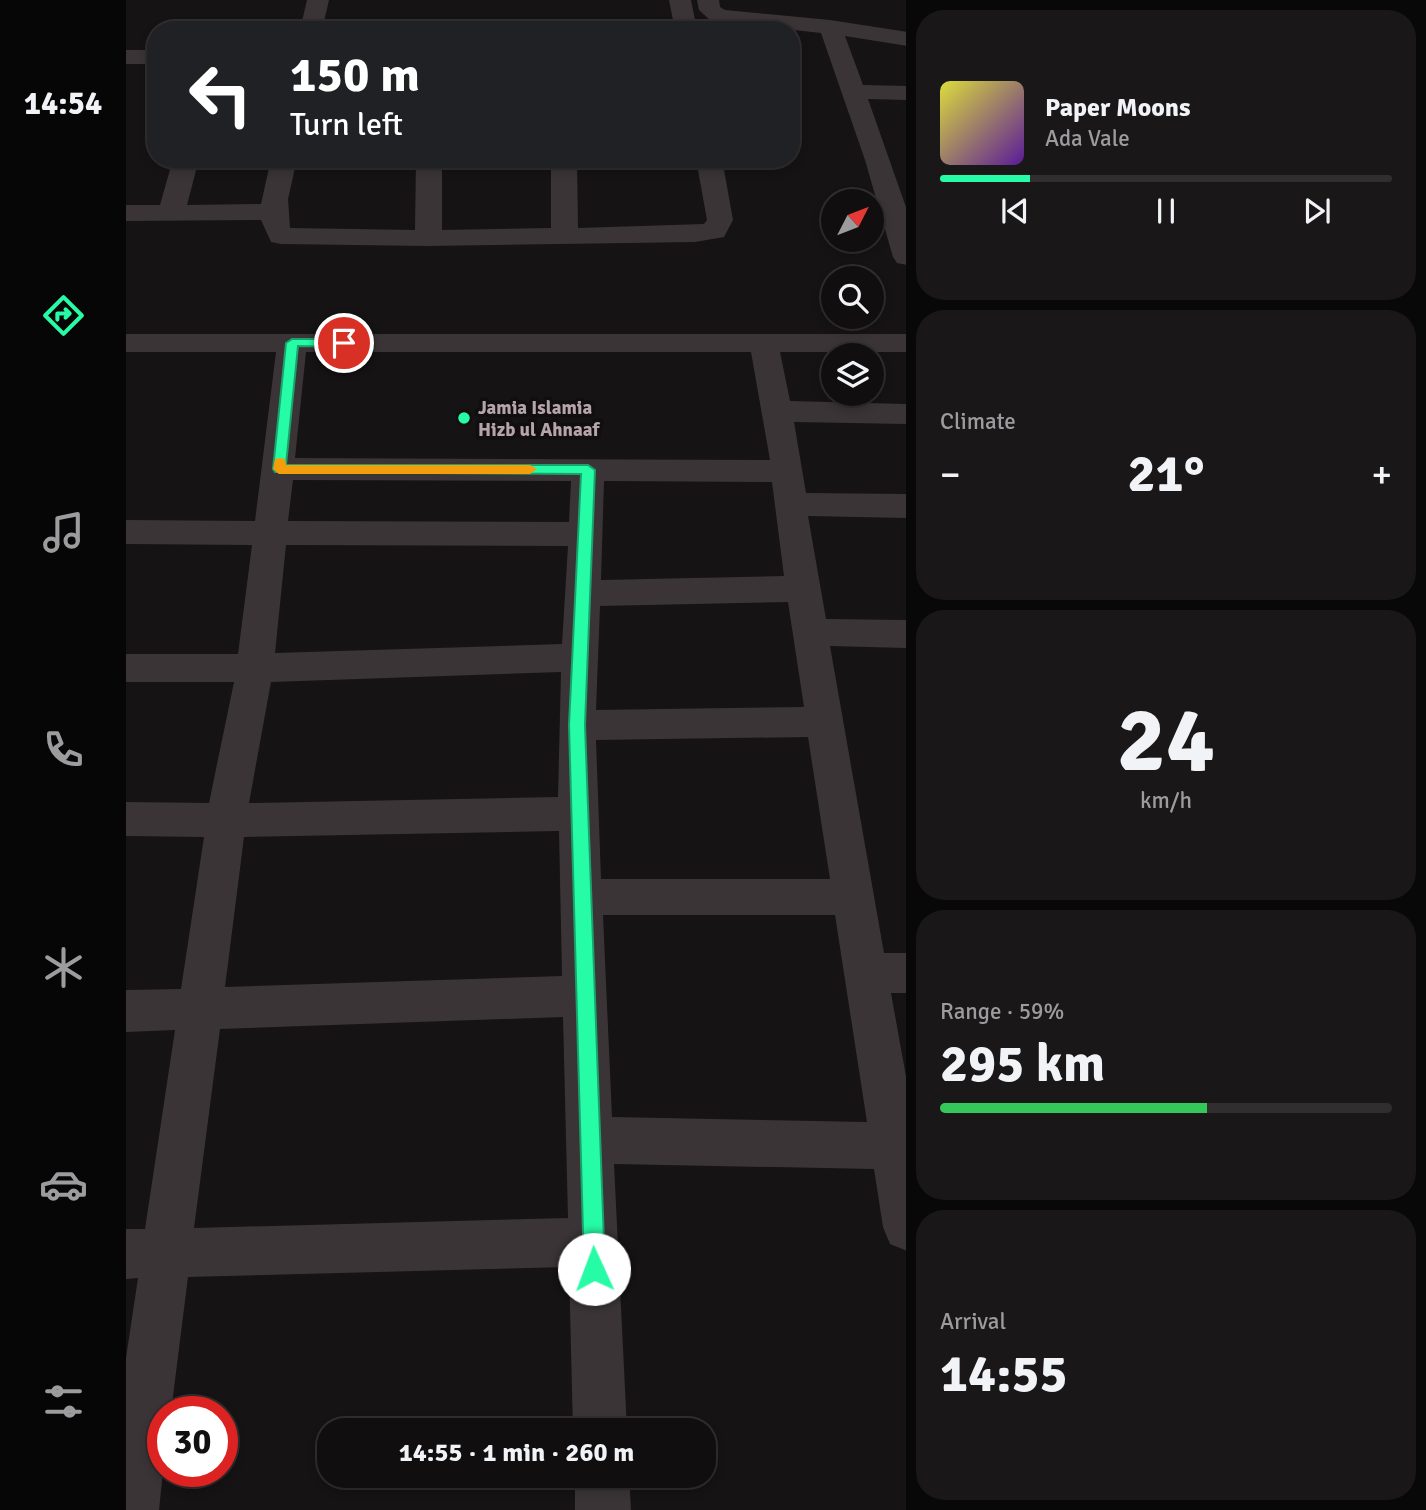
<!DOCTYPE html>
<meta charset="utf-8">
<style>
:root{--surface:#100e0f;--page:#191718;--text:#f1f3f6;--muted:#9c9c9e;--line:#302e2f;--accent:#26fba6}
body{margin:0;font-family:Signika,sans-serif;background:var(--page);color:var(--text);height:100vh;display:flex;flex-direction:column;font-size:26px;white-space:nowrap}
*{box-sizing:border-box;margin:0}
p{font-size:23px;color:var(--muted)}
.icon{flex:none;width:38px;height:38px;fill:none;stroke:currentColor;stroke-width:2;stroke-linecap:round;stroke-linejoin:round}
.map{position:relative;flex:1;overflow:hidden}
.details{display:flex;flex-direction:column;gap:10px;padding:10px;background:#090808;width:520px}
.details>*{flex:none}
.hud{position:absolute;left:21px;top:21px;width:653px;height:147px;border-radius:28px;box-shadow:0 4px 10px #0003,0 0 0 2px var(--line);background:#202124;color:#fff;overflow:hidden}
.needle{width:46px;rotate:48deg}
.buttons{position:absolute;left:695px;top:189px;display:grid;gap:14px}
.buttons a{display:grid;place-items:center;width:63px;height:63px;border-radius:50%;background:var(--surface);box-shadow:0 4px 10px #0003,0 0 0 2px var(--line);font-size:35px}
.speed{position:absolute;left:21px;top:1396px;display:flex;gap:14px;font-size:35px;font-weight:700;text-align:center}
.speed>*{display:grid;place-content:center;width:91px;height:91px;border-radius:50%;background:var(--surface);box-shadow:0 4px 10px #0003,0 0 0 2px var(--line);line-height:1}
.speed .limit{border:10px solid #d22;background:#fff;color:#111}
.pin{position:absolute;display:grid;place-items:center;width:60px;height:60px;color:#fff;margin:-30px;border:4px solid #fff;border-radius:50%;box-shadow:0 2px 7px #0007}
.me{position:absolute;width:77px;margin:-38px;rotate:358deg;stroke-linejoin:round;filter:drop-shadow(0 0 5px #0008)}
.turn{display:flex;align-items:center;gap:24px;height:147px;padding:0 28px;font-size:32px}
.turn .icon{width:91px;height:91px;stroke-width:2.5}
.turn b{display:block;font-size:49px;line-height:60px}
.big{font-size:52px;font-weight:700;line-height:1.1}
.details .widget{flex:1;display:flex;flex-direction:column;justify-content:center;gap:10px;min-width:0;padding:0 24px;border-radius:28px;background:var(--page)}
.details .dial{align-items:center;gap:0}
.dial b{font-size:91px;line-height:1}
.song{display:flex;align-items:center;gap:21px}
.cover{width:84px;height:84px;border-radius:10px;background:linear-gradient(135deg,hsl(60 70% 55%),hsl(270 70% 35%))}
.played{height:7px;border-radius:4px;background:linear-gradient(90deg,var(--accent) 20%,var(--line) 20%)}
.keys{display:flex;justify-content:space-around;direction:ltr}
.heat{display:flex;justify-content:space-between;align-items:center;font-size:38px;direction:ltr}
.charge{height:10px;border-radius:5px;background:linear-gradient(90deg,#34c759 59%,var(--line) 0)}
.trip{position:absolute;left:191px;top:1418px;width:399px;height:70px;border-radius:28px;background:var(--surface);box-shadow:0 4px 10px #0003,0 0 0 2px var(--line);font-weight:700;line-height:70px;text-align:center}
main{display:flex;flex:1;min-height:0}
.dock{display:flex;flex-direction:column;width:126px;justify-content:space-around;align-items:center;background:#060606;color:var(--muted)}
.dock .icon{width:49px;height:49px}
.dock .active{color:var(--accent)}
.dock b{font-size:32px;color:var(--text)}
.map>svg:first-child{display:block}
</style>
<main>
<nav class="dock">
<b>14:54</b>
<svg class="icon active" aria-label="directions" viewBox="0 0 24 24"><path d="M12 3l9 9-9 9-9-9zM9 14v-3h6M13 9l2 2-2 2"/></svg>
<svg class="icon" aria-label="music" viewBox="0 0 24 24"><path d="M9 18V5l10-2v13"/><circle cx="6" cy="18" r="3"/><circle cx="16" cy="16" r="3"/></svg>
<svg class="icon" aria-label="phone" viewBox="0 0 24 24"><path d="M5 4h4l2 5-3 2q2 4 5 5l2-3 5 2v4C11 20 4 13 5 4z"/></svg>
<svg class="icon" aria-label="climate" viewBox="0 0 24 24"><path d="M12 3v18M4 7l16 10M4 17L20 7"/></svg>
<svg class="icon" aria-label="car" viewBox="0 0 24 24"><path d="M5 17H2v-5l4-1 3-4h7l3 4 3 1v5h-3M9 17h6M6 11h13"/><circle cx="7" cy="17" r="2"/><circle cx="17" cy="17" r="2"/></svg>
<svg class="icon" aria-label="filters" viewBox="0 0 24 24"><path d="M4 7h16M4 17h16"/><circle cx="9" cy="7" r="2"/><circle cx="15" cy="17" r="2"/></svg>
</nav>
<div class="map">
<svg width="781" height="1510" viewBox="0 0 781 1510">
<rect width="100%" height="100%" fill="#151314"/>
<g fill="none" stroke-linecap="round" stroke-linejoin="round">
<g fill="#3a3436" fill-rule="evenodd">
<polygon points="181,0 203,0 196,30 174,30"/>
<polygon points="543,0 565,0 571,30 549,30"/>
<polygon points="571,0 593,0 594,7 599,10 704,20 781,32 781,46 719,36 737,85 781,86 781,100 742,99 781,210 781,265 771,263 767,257 739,160 695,33 585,21 573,10"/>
<rect x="0" y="50" width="30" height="14"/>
<polygon points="47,159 73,159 61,205 135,204 145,159 171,159 162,199 164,228 289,230 290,159 316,159 316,230 425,228 425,159 451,159 452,228 578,224 581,220 570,159 596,159 607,220 598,237 569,242 302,246 155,244 145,242 135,220 0,221 0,205 34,205"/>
<path d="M0,334h781v18h-127l10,49 117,3v20l-113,-2 12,71 101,1v24l-99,-2 18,103 81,1v28l-77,-2 54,307h23v40h-16l16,89v169l-17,-7 -7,-17 -9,-58 -260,-5 13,266h-54l-4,-163 -381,10 -17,135h-8v60l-4,38h-33v-152l12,-80 -12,1v-50h19l30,-199 -49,2v-42l55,-1 23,-152 -78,-1v-34l83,1 25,-121h-108v-28h112l14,-109 -126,-1v-24l129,1 21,-169h-150zM180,352h445l19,108 -475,-2zM167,480l278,1 -2,41 -281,-1zM478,481l168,1 12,94 -183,4zM160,545l282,1 -6,98 -287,9zM662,602l16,105 -208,3 4,-104zM435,672l-3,125 -309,6 22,-121zM682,737l22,142h-229l-5,-139zM433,831l3,145 -337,11 19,-150zM477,915h232l32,207 -255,-5zM437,1017l5,201 -374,10 26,-199z"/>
<polygon points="449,1475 503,1475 505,1510 449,1510"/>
</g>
</g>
<polygon fill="#26fba6" stroke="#19a36c" stroke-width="2" points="166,339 218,339 224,343 218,347 172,346 160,465 462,465 469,470 459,725 479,1269 476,1276 468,1279 461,1276 458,1269 443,725 455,474 149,472 147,469 160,343"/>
<polygon fill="#f59e0b" points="154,458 159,459 160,465 404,465 411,469 404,474 153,474 147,469 149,459"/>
<circle fill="#26fba6" stroke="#100e0f" stroke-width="2.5" cx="338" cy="418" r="7"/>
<g text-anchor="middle" stroke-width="7" stroke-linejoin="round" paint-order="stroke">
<g font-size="19" font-weight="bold" fill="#b6a4ab" stroke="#100e0f" text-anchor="start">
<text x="352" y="414">Jamia Islamia<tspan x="352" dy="22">Hizb ul Ahnaaf</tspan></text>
</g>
</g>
</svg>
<div class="buttons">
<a><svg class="needle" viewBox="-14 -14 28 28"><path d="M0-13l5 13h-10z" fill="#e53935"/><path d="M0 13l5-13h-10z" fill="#9c9c9e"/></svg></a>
<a><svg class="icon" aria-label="search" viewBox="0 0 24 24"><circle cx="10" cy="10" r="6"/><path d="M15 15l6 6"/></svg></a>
<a><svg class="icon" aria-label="layers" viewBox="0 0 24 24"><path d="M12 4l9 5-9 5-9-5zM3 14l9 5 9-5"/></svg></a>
</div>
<div class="speed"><div class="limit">30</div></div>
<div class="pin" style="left:218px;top:343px;background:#d93025"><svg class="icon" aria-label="arrive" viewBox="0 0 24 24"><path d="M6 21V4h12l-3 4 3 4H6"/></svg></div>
<svg class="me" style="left:468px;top:1269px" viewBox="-20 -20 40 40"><circle r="19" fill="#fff"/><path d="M0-13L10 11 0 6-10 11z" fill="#26fba6"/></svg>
<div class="trip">14:55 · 1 min · 260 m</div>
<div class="hud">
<div class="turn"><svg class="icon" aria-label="left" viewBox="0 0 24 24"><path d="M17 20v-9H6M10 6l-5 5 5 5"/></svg><div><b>150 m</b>Turn left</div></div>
</div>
</div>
<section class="details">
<div class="widget">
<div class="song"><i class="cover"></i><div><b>Paper Moons</b><p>Ada Vale</p></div></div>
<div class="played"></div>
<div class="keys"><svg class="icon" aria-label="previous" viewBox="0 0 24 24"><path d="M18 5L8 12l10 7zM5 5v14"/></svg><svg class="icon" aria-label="pause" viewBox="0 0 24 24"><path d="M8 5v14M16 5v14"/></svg><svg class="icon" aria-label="next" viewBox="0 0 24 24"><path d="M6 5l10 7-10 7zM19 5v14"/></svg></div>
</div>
<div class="widget"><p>Climate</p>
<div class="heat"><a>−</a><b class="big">21°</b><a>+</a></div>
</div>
<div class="widget dial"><b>24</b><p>km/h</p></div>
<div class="widget"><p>Range · 59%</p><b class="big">295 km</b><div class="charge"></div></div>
<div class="widget"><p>Arrival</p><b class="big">14:55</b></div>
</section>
</main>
